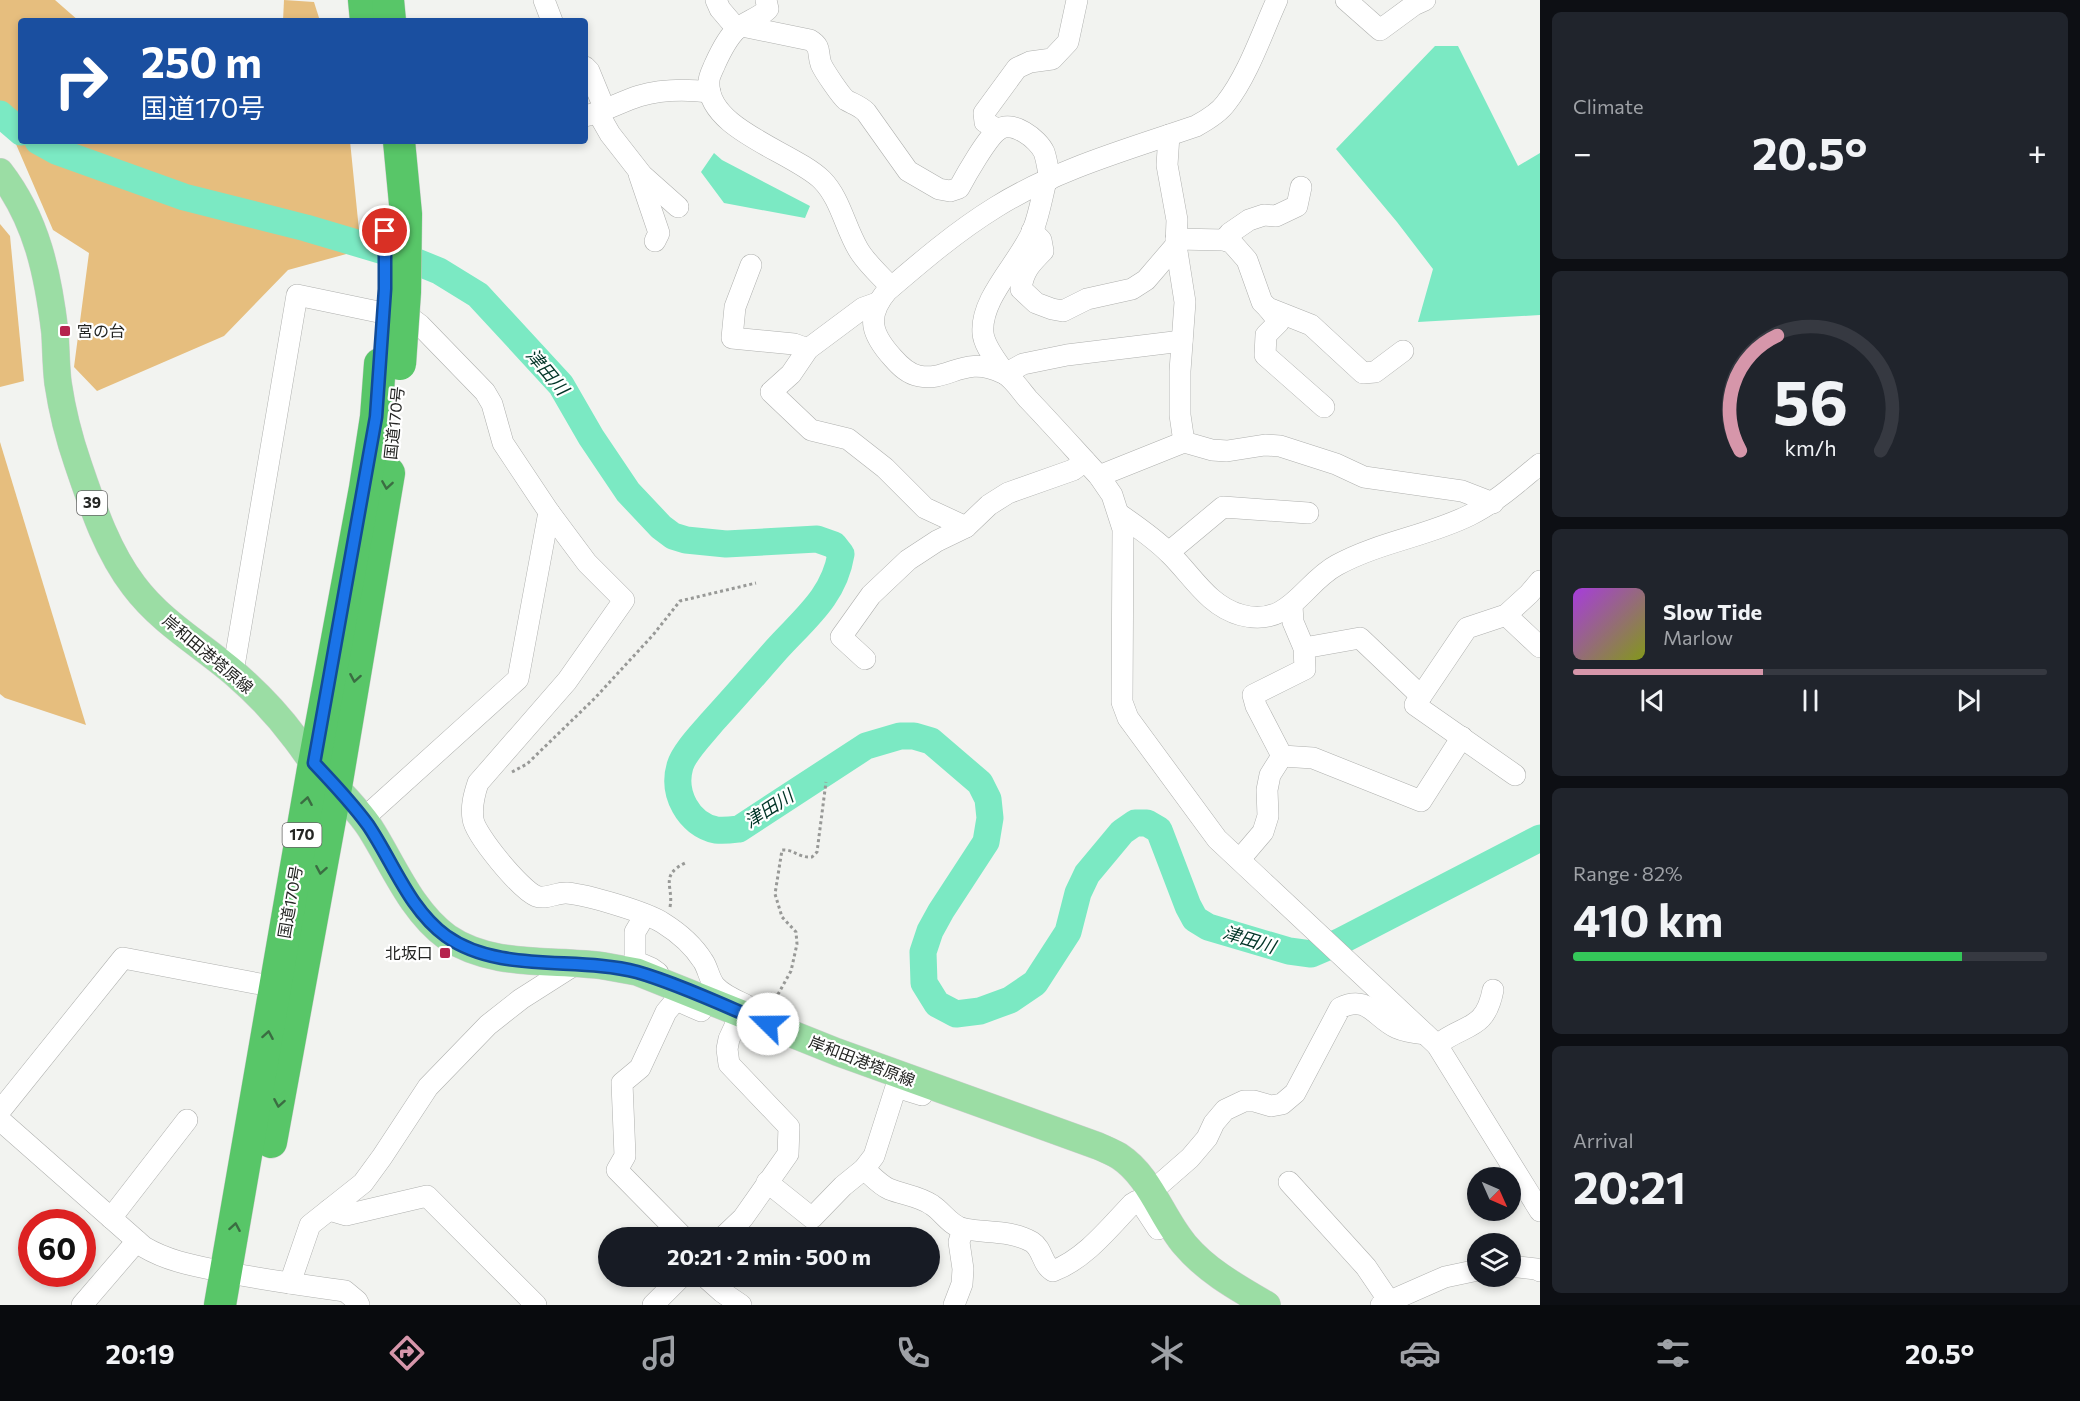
<!DOCTYPE html>
<meta charset="utf-8">
<style>
:root{--surface:#171b24;--page:#20242c;--text:#f1f3f6;--muted:#9ea1a6;--line:#363941;--accent:#d696aa}
body{margin:0;font-family:Commissioner,"Noto Sans JP",sans-serif;background:var(--page);color:var(--text);height:100vh;display:flex;flex-direction:column;font-size:22px;white-space:nowrap}
*{box-sizing:border-box;margin:0}
p{font-size:20px;color:var(--muted)}
.icon{flex:none;width:33px;height:33px;fill:none;stroke:currentColor;stroke-width:2;stroke-linecap:round;stroke-linejoin:round}
.map{position:relative;flex:1;overflow:hidden}
.drawer{display:flex;flex-direction:column;gap:12px;padding:12px;background:#0d0f14;width:540px}
.drawer>*{flex:none}
.banner{position:absolute;left:18px;top:18px;width:570px;height:126px;border-radius:6px;box-shadow:0 3px 9px #0003;background:#1a4fa0;color:#fff;overflow:hidden}
.needle{width:39px;rotate:135deg}
.tools{position:absolute;left:1467px;top:1167px;display:grid;gap:12px}
.tools a{display:grid;place-items:center;width:54px;height:54px;border-radius:50%;background:var(--surface);box-shadow:0 3px 9px #0003;font-size:30px}
.speed{position:absolute;left:18px;top:1209px;display:flex;gap:12px;font-size:30px;font-weight:700;text-align:center}
.speed>*{display:grid;place-content:center;width:78px;height:78px;border-radius:50%;background:var(--surface);box-shadow:0 3px 9px #0003;line-height:1}
.speed .limit{border:9px solid #d22;background:#fff;color:#111}
.pin{position:absolute;display:grid;place-items:center;width:51px;height:51px;color:#fff;margin:-26px;border:3px solid #fff;border-radius:50%;box-shadow:0 2px 6px #0007}
.me{position:absolute;width:66px;margin:-33px;rotate:292deg;stroke-linejoin:round;filter:drop-shadow(0 0 4px #0008)}
.turn{display:flex;align-items:center;gap:21px;height:126px;padding:0 24px;font-size:27px}
.turn .icon{width:78px;height:78px;stroke-width:2.5}
.turn b{display:block;font-size:42px;line-height:51px}
.big{font-size:45px;font-weight:700;line-height:1.1}
.drawer .widget{flex:1;display:flex;flex-direction:column;justify-content:center;gap:9px;min-width:0;padding:0 21px;border-radius:9px;background:var(--page)}
.drawer .dial{align-items:center;gap:0}
.dial svg{height:156px;overflow:visible;fill:none;stroke:var(--line);stroke-width:7;stroke-linecap:round;text-anchor:middle}
.dial text{fill:var(--text);stroke:none}
.song{display:flex;align-items:center;gap:18px}
.cover{width:72px;height:72px;border-radius:9px;background:linear-gradient(135deg,hsl(280 70% 55%),hsl(70 70% 35%))}
.played{height:6px;border-radius:3px;background:linear-gradient(90deg,var(--accent) 40%,var(--line) 40%)}
.keys{display:flex;justify-content:space-around;direction:ltr}
.heat{display:flex;justify-content:space-between;align-items:center;font-size:33px;direction:ltr}
.charge{height:9px;border-radius:4px;background:linear-gradient(90deg,#34c759 82%,var(--line) 0)}
.trip{position:absolute;left:598px;top:1227px;width:342px;height:60px;border-radius:30px;background:var(--surface);box-shadow:0 3px 9px #0003;font-weight:700;line-height:60px;text-align:center}
.dock{display:flex;height:96px;justify-content:space-around;align-items:center;background:#090b0e;color:var(--muted)}
.dock .icon{width:42px;height:42px}
.dock .current{color:var(--accent)}
.dock b{font-size:27px;color:var(--text)}
main{display:flex;flex:1;min-height:0}
.map>svg:first-child{display:block}
</style>
<main>
<div class="map">
<svg width="1540" height="1305" viewBox="0 0 1540 1305">
<rect width="100%" height="100%" fill="#f2f3f0"/>
<g fill="#e6be7e">
<polygon points="0,0 55,0 79,21 21,21 21,141 350,141 361,250 288,270 224,336 97,391 74,367 89,253 53,230 0,107"/>
<polygon points="284,0 314,2 320,21 283,21"/>
<polygon points="0,224 10,236 24,381 0,387"/>
<polygon points="0,442 86,725 5,698 0,694"/>
</g>
<g fill="#7be9c3">
<polygon points="1435,46 1458,46 1518,166 1540,153 1540,315 1418,322 1433,269 1397,222 1336,149"/>
<polygon points="714,153 722,160 810,206 805,218 724,203 701,172"/>
</g>
<g fill="none" stroke-linecap="round" stroke-linejoin="round">
<g stroke="#7be9c3" stroke-width="27">
<polyline points="0,114 21,132"/>
<path d="M38,141l18,10 128,46 122,31 101,30 32,13 39,24 83,90 30,52 37,55 33,35 12,9 13,4 40,4 91,-5 17,6 7,9c-7,43 -37,65 -65,96 -21,24 -42,48 -64,72 -9,11 -28,30 -32,44 -8,27 8,58 36,64 8,1 15,0 23,-1l127,-83 34,-10h14l17,5 49,42 8,16 2,19 -4,24 -45,69 -11,20 -7,21 1,31 13,21 19,10 24,-3 30,-11 25,-17 33,-51 10,-39 9,-19 35,-42 13,-9h12l12,7 29,76 7,13 13,8 81,24 22,3 28,-12 201,-104"/>
</g>
<defs>
<g id="minor">
<polyline points="544,0 552,21"/>
<polyline points="716,0 720,9 737,29"/>
<path d="M766,0l2,9c-9,9 -21,12 -31,20 -9,8 -17,24 -22,35 -2,5 -6,12 -6,17 -4,48 85,71 113,99 18,18 23,47 36,69 8,14 22,26 33,38"/>
<path d="M1277,0c-15,33 -29,75 -51,103 -7,10 -19,17 -30,23 -67,23 -139,43 -200,81 -39,24 -74,54 -109,84 -22,26 -15,44 6,67 7,8 15,16 26,18 30,6 45,-22 84,-3 9,4 18,18 25,26 24,25 47,51 71,77l13,19 11,34 -1,173 6,16 89,121 220,206 103,166"/>
<polyline points="1346,0 1380,30 1414,5 1425,0"/>
<path d="M742,26l68,14c12,7 7,13 11,24 3,7 20,32 25,36 7,4 14,6 20,12l42,59 31,18 11,2 9,-3c7,-13 28,-50 39,-58 14,-11 40,9 46,22 3,8 4,19 6,27"/>
<polyline points="585,67 589,71 605,110"/>
<polyline points="598,113 610,134 642,175 678,207"/>
<path d="M585,116c19,-4 35,-14 54,-20 23,-7 47,-7 71,-4"/>
<polyline points="998,130 985,122 984,113 1017,68 1030,62 1052,59 1068,42 1077,0"/>
<polyline points="1169,135 1167,165 1177,220 1176,245 1185,302 1180,371 1180,415 1184,442"/>
<polyline points="639,174 659,233 655,241"/>
<path d="M1046,181c-4,16 -7,34 -13,49 -13,32 -53,68 -50,103 1,14 15,29 22,41l18,-10 44,-9 115,-14"/>
<path d="M1032,231l9,9 2,11c-12,12 -20,20 -22,38l15,14 16,6 11,2 24,-12 45,-10 14,-9 30,-35"/>
<polyline points="1176,239 1224,240 1232,243 1247,260 1262,302 1268,308 1311,325 1363,373 1375,372 1403,351"/>
<polyline points="1224,240 1230,233 1249,220 1264,215 1276,216 1297,206 1301,187"/>
<polyline points="751,265 735,307 732,338 794,344 808,349"/>
<polyline points="877,303 863,308 808,349 791,374 771,392 811,430 848,439 885,468 925,508 966,527"/>
<polyline points="1268,308 1279,322 1266,335 1265,355 1324,407"/>
<polyline points="1099,476 1184,442 1212,450 1227,451 1265,445 1280,446 1336,464 1364,477 1462,491 1493,503"/>
<path d="M1119,514c17,12 35,24 50,39 23,22 39,53 72,62 49,13 62,-32 96,-50 42,-23 91,-29 133,-50 26,-13 47,-32 70,-51"/>
<polyline points="1169,552 1223,507 1308,513"/>
<polyline points="1506,615 1540,647"/>
<polyline points="1304,648 1360,638 1421,696"/>
<polyline points="865,659 841,637 871,595 908,560 937,541 966,527 989,505 1008,493 1073,470 1085,461"/>
<path d="M233,672l64,-377 115,24 8,6 65,67 7,12 11,39 46,69 38,51 37,37 -57,81 -89,102c-4,12 -7,23 -5,36 2,16 48,71 63,77 10,4 21,-4 31,-3 21,2 79,19 96,30 16,10 30,22 40,38 5,7 6,18 12,25 8,9 20,14 31,19"/>
<polyline points="1282,756 1313,758 1421,801 1462,737"/>
<polyline points="1515,775 1415,705 1467,628 1506,615 1529,594 1540,581"/>
<polyline points="363,819 518,679 549,512"/>
<polyline points="1240,859 1263,832 1268,816 1267,790 1270,775 1282,756 1256,706 1253,695 1305,669 1304,648 1293,622 1292,606"/>
<polyline points="645,915 635,932 635,961 651,968 658,973"/>
<path d="M1437,1045c27,-22 48,-13 56,-55"/>
<polyline points="0,1111 123,958 276,987"/>
<path d="M0,1120l144,127c22,13 46,18 71,23 43,9 86,15 130,21l12,10 2,4"/>
<path d="M864,1169c8,7 16,16 25,20 15,6 30,7 43,16 11,7 19,22 33,24 22,4 46,1 67,13 11,7 10,23 21,29 32,-12 56,-43 79,-67l5,-3 4,2 17,26 8,-4"/>
<polyline points="767,1182 812,1218 843,1186 864,1169 874,1156 896,1087 922,1095"/>
<polyline points="1289,1182 1366,1267 1389,1301"/>
<path d="M1151,1192l39,-34 17,-20 7,-15 11,-13 19,-9h10l17,5 11,-2 13,-11 45,-85c28,-14 35,10 57,20 9,4 19,5 28,6"/>
<polyline points="329,1210 346,1215 427,1196 536,1305"/>
<polyline points="111,1218 187,1120"/>
<polyline points="684,1238 617,1170 625,1156 622,1083 640,1068 666,1012 676,1000 701,1011"/>
<polyline points="722,1238 743,1218 788,1154 789,1127 729,1064 727,1049 729,1039 741,1013"/>
<polyline points="1510,1266 1536,1269 1540,1271"/>
<polyline points="704,1276 722,1292 741,1305"/>
<polyline points="290,1283 310,1225 363,1183 382,1157 428,1087 488,1025 521,999 576,964"/>
<polyline points="82,1305 137,1241"/>
<polyline points="653,1305 682,1276"/>
<polyline points="954,1305 962,1284 963,1269 959,1242 963,1229"/>
<polyline points="1381,1305 1445,1277 1478,1270"/>
</g>
<path id="major" d="M0,172c37,48 48,102 55,161 1,17 1,34 3,50 4,27 11,55 20,81 14,41 29,87 56,122 27,36 66,58 100,87 22,19 44,42 61,65 7,9 13,18 20,27 18,21 40,40 55,63 23,36 41,83 77,109 45,31 105,22 157,29 11,2 22,4 33,6l200,80 261,94c7,3 14,6 21,10 32,21 42,61 66,89 22,26 53,43 82,60"/>
<g id="highway">
<polyline points="364,0 366,21"/>
<polyline points="388,0 390,21"/>
<polyline points="271,1142 336,787 389,473"/>
<polyline points="220,1305 314,763 365,488 376,417 380,364"/>
</g>
</defs>
<use href="#minor" stroke="#afb0ae" stroke-width="22"/>
<use href="#major" stroke="#cfcfcf" stroke-width="28"/>
<use href="#highway" stroke="#cfcfcf" stroke-width="33"/>
<g stroke="#989997" stroke-width="3" stroke-dasharray="3 3" stroke-linecap="butt">
<polyline points="512,772 527,764 595,698 653,635 680,601 756,583"/>
<path d="M670,907c4,-20 -11,-31 15,-44"/>
<path d="M772,1005l19,-34 6,-27 -1,-12 -14,-15 -7,-23 7,-44c12,-1 16,8 30,7l5,-5 9,-70"/>
</g>
<use href="#minor" stroke="#fff" stroke-width="21"/>
<use href="#major" stroke="#9bdda4" stroke-width="27"/>
<use href="#highway" stroke="#58c668" stroke-width="32"/>
<defs>
<polyline id="highway-bridge" points="399,141 406,214 405,292 400,364"/>
</defs>
<use href="#highway-bridge" stroke="#cfcfcf" stroke-width="33" stroke-linecap="butt"/>
<use href="#highway-bridge" stroke="#58c668" stroke-width="32"/>
</g>
<defs><path id="oneway-chevron" d="M-2-3.5L2.5 0L-2 3.5" fill="none" stroke-width="1.6" stroke-linecap="round" stroke-linejoin="round" transform="scale(1.5)"/></defs>
<g stroke="#3b6d42">
<use href="#oneway-chevron" transform="translate(387 485) rotate(99)"/>
<use href="#oneway-chevron" transform="translate(355 678) rotate(100)"/>
<use href="#oneway-chevron" transform="translate(307 801) rotate(-80)"/>
<use href="#oneway-chevron" transform="translate(321 870) rotate(100)"/>
<use href="#oneway-chevron" transform="translate(268 1035) rotate(-80)"/>
<use href="#oneway-chevron" transform="translate(279 1103) rotate(100)"/>
<use href="#oneway-chevron" transform="translate(235 1227) rotate(-80)"/>
</g>
<g fill="none" stroke-linecap="round" stroke-linejoin="round">
<defs>
<path id="route" d="M385,231v58l-9,128 -62,346c19,20 38,40 54,62 25,37 41,84 78,111 53,38 131,20 191,36 42,12 90,35 131,52"/>
</defs>
<use href="#route" stroke="#114b97" stroke-width="15"/>
<use href="#route" stroke="#1a73e8" stroke-width="10"/>
</g>
<g fill="#b5244e" stroke="#fff" stroke-width="2">
<rect x="59" y="325" width="12" height="12" rx="3"/>
<rect x="439" y="947" width="12" height="12" rx="3"/>
</g>
<g text-anchor="middle" stroke-width="4.5" stroke-linejoin="round" paint-order="stroke">
<g fill="#fff" stroke="#666665" stroke-width="1.5">
<rect x="77" y="491" width="30" height="24" rx="4.5"/>
<rect x="282.5" y="823" width="39" height="24" rx="4.5"/>
</g>
<g font-size="15" font-weight="bold" fill="#242523">
<text x="92" y="508">39</text>
<text x="302" y="840">170</text>
</g>
<g font-size="16" fill="#242523" stroke="#fff" text-anchor="start">
<text x="77" y="337">宮の台</text>
<text x="433" y="959" text-anchor="end">北坂口</text>
</g>
<g font-size="16" fill="#242523" stroke="#fff">
<text transform="translate(394 423) rotate(-84)" y="6">国道170号</text>
<text transform="translate(208 654) rotate(40)" y="6">岸和田港塔原線</text>
<text transform="translate(290 902) rotate(-80)" y="6">国道170号</text>
<text transform="translate(862 1061) rotate(21)" y="6">岸和田港塔原線</text>
</g>
<g font-size="18" font-style="italic" fill="#003426" stroke="#fff">
<text transform="translate(547 372) rotate(50)" y="6">津田川</text>
<text transform="translate(769 809) rotate(-33)" y="6">津田川</text>
<text transform="translate(1249 940) rotate(17)" y="6">津田川</text>
</g>
</g>
</svg>
<div class="tools">
<a><svg class="needle" viewBox="-14 -14 28 28"><path d="M0-13l5 13h-10z" fill="#e53935"/><path d="M0 13l5-13h-10z" fill="#9ea1a6"/></svg></a>
<a><svg class="icon" aria-label="layers" viewBox="0 0 24 24"><path d="M12 4l9 5-9 5-9-5zM3 14l9 5 9-5"/></svg></a>
</div>
<div class="speed"><div class="limit">60</div></div>
<div class="pin" style="left:385px;top:231px;background:#d93025"><svg class="icon" aria-label="arrive" viewBox="0 0 24 24"><path d="M6 21V4h12l-3 4 3 4H6"/></svg></div>
<svg class="me" style="left:768px;top:1024px" viewBox="-20 -20 40 40"><circle r="19" fill="#fff"/><path d="M0-13L10 11 0 6-10 11z" fill="#1a73e8"/></svg>
<div class="trip">20:21 · 2 min · 500 m</div>
<div class="banner">
<div class="turn"><svg class="icon" aria-label="right" viewBox="0 0 24 24"><path d="M7 20v-9h11M14 6l5 5-5 5"/></svg><div><b>250 m</b>国道170号</div></div>
</div>
</div>
<section class="drawer">
<div class="widget"><p>Climate</p>
<div class="heat"><a>−</a><b class="big">20.5°</b><a>+</a></div>
</div>
<div class="widget dial"><svg viewBox="0 0 100 80">
<path d="M14 69A42 42 0 1 1 86 69"/>
<path d="M14 69A42 42 0 0 1 33 10" stroke="#d696aa"/>
<text x="50" y="56" font-size="32" font-weight="700">56</text>
<text x="50" y="72" font-size="11">km/h</text>
</svg></div>
<div class="widget">
<div class="song"><i class="cover"></i><div><b>Slow Tide</b><p>Marlow</p></div></div>
<div class="played"></div>
<div class="keys"><svg class="icon" aria-label="previous" viewBox="0 0 24 24"><path d="M18 5L8 12l10 7zM5 5v14"/></svg><svg class="icon" aria-label="pause" viewBox="0 0 24 24"><path d="M8 5v14M16 5v14"/></svg><svg class="icon" aria-label="next" viewBox="0 0 24 24"><path d="M6 5l10 7-10 7zM19 5v14"/></svg></div>
</div>
<div class="widget"><p>Range · 82%</p><b class="big">410 km</b><div class="charge"></div></div>
<div class="widget"><p>Arrival</p><b class="big">20:21</b></div>
</section>
</main>
<nav class="dock">
<b>20:19</b>
<svg class="icon current" aria-label="directions" viewBox="0 0 24 24"><path d="M12 3l9 9-9 9-9-9zM9 14v-3h6M13 9l2 2-2 2"/></svg>
<svg class="icon" aria-label="music" viewBox="0 0 24 24"><path d="M9 18V5l10-2v13"/><circle cx="6" cy="18" r="3"/><circle cx="16" cy="16" r="3"/></svg>
<svg class="icon" aria-label="phone" viewBox="0 0 24 24"><path d="M5 4h4l2 5-3 2q2 4 5 5l2-3 5 2v4C11 20 4 13 5 4z"/></svg>
<svg class="icon" aria-label="climate" viewBox="0 0 24 24"><path d="M12 3v18M4 7l16 10M4 17L20 7"/></svg>
<svg class="icon" aria-label="car" viewBox="0 0 24 24"><path d="M5 17H2v-5l4-1 3-4h7l3 4 3 1v5h-3M9 17h6M6 11h13"/><circle cx="7" cy="17" r="2"/><circle cx="17" cy="17" r="2"/></svg>
<svg class="icon" aria-label="filters" viewBox="0 0 24 24"><path d="M4 7h16M4 17h16"/><circle cx="9" cy="7" r="2"/><circle cx="15" cy="17" r="2"/></svg>
<b>20.5°</b>
</nav>
